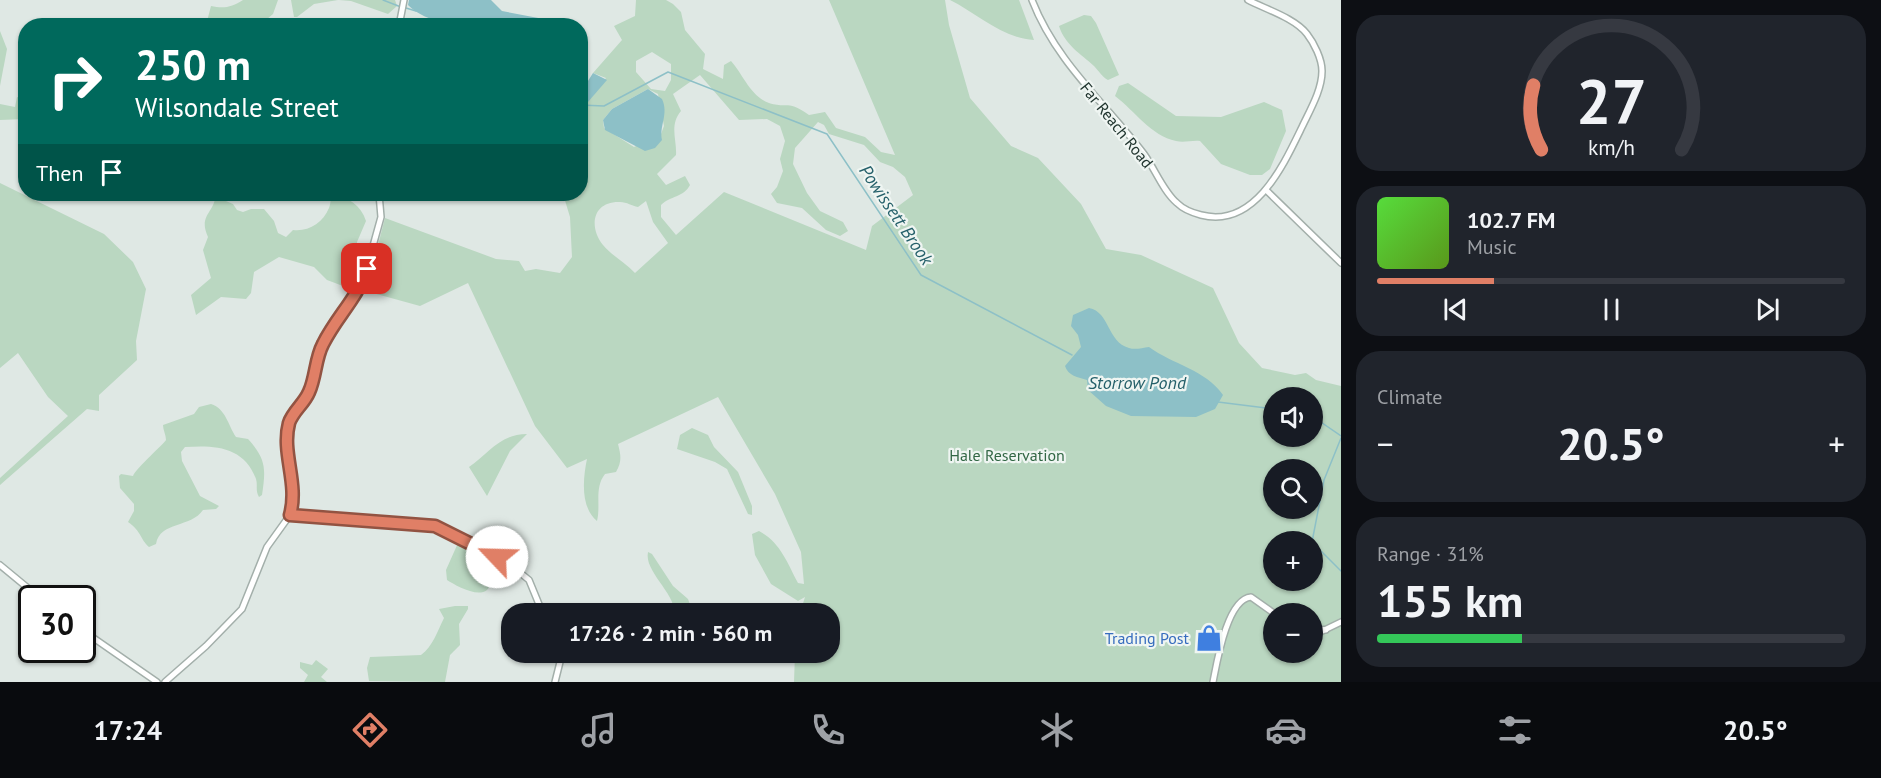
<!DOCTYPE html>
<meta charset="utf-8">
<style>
:root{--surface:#171b24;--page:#20242c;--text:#f1f3f6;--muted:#9ea1a6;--line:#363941;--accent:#e07f66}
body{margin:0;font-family:"PT Sans",sans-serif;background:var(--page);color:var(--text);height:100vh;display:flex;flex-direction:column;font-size:22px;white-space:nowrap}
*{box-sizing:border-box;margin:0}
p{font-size:20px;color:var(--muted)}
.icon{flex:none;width:33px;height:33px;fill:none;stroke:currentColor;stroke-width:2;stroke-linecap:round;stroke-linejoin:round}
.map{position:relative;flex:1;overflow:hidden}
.panel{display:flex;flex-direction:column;gap:15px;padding:15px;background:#0d0f14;width:540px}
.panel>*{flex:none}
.banner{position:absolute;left:18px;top:18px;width:570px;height:183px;border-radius:24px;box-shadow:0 2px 4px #0004;background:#00695c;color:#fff;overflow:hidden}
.tools{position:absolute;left:1263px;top:387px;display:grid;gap:12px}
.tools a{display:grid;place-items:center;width:60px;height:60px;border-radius:50%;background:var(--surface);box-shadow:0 2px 4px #0004;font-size:30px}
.speed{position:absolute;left:18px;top:585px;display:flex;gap:12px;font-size:30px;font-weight:700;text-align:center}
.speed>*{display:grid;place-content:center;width:78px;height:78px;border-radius:50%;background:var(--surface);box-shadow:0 2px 4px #0004;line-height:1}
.speed .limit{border:3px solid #111;border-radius:9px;background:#fff;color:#111}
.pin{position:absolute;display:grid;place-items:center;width:51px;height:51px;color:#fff;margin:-26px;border-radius:12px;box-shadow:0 3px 9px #0006}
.me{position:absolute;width:66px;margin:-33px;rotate:294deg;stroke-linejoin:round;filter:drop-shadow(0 0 4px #0008)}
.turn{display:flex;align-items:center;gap:21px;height:126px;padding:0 18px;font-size:27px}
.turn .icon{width:78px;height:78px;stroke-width:2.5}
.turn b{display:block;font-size:42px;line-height:51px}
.then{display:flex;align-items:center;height:57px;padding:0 18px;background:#0003;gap:12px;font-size:22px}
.big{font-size:45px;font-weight:700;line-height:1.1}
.panel .widget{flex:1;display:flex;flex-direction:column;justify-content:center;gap:9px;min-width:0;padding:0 21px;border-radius:24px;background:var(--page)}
.panel .dial{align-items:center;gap:0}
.dial svg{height:156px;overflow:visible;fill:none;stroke:var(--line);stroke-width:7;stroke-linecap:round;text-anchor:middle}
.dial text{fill:var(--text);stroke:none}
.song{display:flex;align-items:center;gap:18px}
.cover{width:72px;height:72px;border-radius:9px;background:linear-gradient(135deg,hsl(110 70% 55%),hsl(90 70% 35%))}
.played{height:6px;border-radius:3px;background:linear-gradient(90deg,var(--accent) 25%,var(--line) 25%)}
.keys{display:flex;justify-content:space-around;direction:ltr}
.heat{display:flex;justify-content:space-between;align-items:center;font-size:33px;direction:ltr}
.charge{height:9px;border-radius:4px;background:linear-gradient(90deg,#34c759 31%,var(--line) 0)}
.trip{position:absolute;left:501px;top:603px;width:339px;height:60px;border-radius:24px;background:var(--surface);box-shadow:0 2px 4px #0004;font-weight:700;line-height:60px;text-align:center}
.menu{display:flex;height:96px;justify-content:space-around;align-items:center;background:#090b0e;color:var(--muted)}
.menu .icon{width:42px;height:42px}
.menu .active{color:var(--accent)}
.menu b{font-size:27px;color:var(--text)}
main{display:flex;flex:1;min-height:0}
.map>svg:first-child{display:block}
</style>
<main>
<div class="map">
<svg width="1341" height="682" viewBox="0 0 1341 682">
<rect width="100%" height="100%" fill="#dfe8e4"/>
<g fill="#bad7c1" fill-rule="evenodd">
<path d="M243,0h35l-5,14 -13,11h-54l5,-19c13,3 21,1 32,-6z"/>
<polygon points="291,0 338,0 314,4 297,17 294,17"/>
<polygon points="339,0 395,0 397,6 388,14 351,1"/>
<path d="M636,0h30l7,4 8,8 4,18 20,24 -2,15 20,10 1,-14 7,-4c11,12 20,36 38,42 19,6 18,-4 40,12l16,-3 11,16 29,9 16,15 14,3 -66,-155h116l4,25 21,73 41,48 27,12 43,46 25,45 35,6 72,33 26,55 23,25 33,7 11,-2 10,7 25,6v296h-547l1,-29 35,-1v-38l-30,-1 5,-16 -7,4 -27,-17 -16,-29 -3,-21 7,-3c21,11 28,31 39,52l6,1 -3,-32 -26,-58 -57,-97 -100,47c3,12 4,17 -2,28l-11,2c-11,14 -4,31 -8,47 -17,-14 -14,-43 -10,-62l-20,9 -32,-42 -67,-143 -48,23 -58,-16 9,-18 14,-54 111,41 23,2 6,10 11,-2 24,4 12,-16 -2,-40 -7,-23h17l1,-84 25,-32 -13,-5 29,-33 -8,-14 21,-10zM652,52l19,12v16l-6,11 -14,-2 -15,-17v-11zM700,75l39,45 28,-1 13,7 5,15 -5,18 3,12 -6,16 -6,7 6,9 25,5 24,22 14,6 8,-5 -5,-9 -23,-11 -13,-18 -14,-29 2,-16 23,-26 6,3 5,9 35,11 16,17 13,5 12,10 8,18 -41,31 -6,24 -142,-58 -48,43 -15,-18v-12c9,-9 23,-8 29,-20l-5,-9 -19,9 -9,-11 19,-19c1,-15 -7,-30 5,-44l-8,-17zM648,89l10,5 6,32 -3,8 -27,13 -30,-19 -1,-8 9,-11zM646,201l7,21 15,21 -33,30c-10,-11 -23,-17 -32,-28 -15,-19 -10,-44 17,-43 7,0 12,4 18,5zM1274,398h38v38h-38zM1274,470h38v38h-38zM1274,542h38v38h-38zM1274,614h38v38h-38z"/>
<path d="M950,0h69l15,40c-32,-2 -56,-26 -84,-40z"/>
<path d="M1084,15l7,1 5,7 23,52 -11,5c-6,-3 -9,-9 -14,-14 -13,-12 -29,-21 -35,-40z"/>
<polygon points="0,31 7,49 0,86"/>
<path d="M1128,83l48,33 45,1 43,-15 18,8 4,21 -16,38 -8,6h-12l-29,-11 -21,-23c-8,-1 -16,2 -24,0 -25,-5 -41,-30 -61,-45l4,-10z"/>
<polygon points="17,97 25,100 25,119 0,120 0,104 15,107"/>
<polygon points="0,183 104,234 133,262 146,289 136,341 137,360 99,395 99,411 87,409 0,485 0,478 68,416 48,397 18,353 0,368"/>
<path d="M216,194h13l-4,4 1,3 7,3 4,6 6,2 8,-3h13l10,12 4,12 8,4 7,-7c15,2 30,-7 36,-22 2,-5 1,-9 4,-14 15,3 28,11 33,27l-9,21v25l-9,15 -5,4 -16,-6 -13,-13 -35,-10 -25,15 -3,21 -5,6 -25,-2 -25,18 -5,-20 20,-17 -8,-28 5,-13c-10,-22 6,-23 8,-43z"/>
<path d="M211,404c15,5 17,21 25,33l12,2c18,20 18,29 14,56l-3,2c-4,-7 -1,-12 -3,-18 -12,-33 -42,-34 -71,-32l-4,5 1,9 18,35 19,10 -3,3 -13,1c-12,18 -43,11 -47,34l-7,3c-9,-8 -7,-15 -21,-25l6,-11v-7l-14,-16 -1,-12 2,-2 12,2c3,-8 32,-33 33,-36 0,-5 -3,-10 -3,-15l31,-11 5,-7z"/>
<polygon points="692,428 708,435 714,447 738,472 752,506 752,515 748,514 727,469 715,462 677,449 680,435"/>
<path d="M527,434l-17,17 -23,45 -18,-29c20,-14 31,-33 58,-33z"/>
<path d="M458,543c16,5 32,16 36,33 -2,4 -4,11 -7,14 -10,8 -32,-5 -40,-10l-1,-10z"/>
<path d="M648,552l4,2 21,32 15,13 5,14h-18c-1,-21 -31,-42 -27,-61z"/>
<path d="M455,606h13v3l-9,15 1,21 -10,10 -5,27 -76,-1 -2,-13 3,-11 51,-2c12,-9 16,-23 23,-37l-5,-9z"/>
<polygon points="316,660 328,669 321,677 327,682 304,682 308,675 300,668 300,662 312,665"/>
</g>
<g fill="#8dc0c7">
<path d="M409,0h82l11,11 52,10 6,4c-41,1 -122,11 -152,-20z"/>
<polygon points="593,73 607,80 581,110 581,92"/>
<path d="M648,89l14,10c7,15 -3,27 0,41l-7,8 -10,3 -40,-21 -2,-10 9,-11z"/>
<path d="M1089,308c21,4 18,34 40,40 6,2 13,0 20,-1 23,17 57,23 74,48l-8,14 -19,8 -65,-1 -25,-10 -18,-16 -1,-10c-9,-3 -19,-4 -22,-14l16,-19 -3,-12 -7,-9 2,-11z"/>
</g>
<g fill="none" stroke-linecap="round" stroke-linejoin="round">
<g stroke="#8dc0c7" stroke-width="1.5">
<polyline points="383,0 401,7"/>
<polyline points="406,8 416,11"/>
<polyline points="580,105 604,106 668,72 827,134 921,275 1072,355"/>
<polyline points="1218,402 1274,409"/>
<polyline points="1312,416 1341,436"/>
<polyline points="1312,542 1324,480 1341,438"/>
<polyline points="1312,542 1341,571"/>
</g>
<defs>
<g id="street">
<path d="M1032,0c24,62 73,103 112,154 11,15 19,37 33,49 6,6 16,10 24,12 54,14 83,-51 101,-88 8,-17 20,-37 20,-56 0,-12 -8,-28 -15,-37 -12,-16 -42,-25 -59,-34"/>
<polyline points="399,26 404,0"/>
<polyline points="1266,190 1341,263"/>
<polyline points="290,515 435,526 497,557 518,571 529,580 543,614"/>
<polyline points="0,565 40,598"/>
<polyline points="1312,628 1326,630"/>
<polyline points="82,630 157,682"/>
<polyline points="1312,636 1341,622"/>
<polyline points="165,682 206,646 242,609 267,547 290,515 293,490 287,442 288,425 308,393 321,346 336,320 357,295 363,282 381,217 379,194"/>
<polyline points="555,682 561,658 559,652"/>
<path d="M1213,682c4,-20 14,-83 38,-85l24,17"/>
</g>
</defs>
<use href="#street" stroke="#a3afaa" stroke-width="8"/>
<use href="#street" stroke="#fff" stroke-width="5"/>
</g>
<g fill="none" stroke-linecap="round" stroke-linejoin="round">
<defs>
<path id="route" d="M367,269c-10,30 -30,47 -44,75 -8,15 -7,33 -14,48 -5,12 -16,19 -20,31 -8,30 10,60 1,92l145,11 62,31"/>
</defs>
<use href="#route" stroke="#925342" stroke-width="15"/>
<use href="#route" stroke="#e07f66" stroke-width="10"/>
</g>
<defs>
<symbol id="shop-bare" viewBox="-9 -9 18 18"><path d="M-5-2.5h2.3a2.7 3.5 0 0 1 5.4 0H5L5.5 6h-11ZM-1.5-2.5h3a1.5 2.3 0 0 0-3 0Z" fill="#3f7fe0" stroke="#eff5f2" stroke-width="2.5" paint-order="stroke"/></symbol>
</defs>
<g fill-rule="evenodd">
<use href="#shop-bare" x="1190" y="619" width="38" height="38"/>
</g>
<g text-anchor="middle" stroke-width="4.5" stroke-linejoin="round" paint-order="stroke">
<g font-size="16" fill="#223630" stroke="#eff5f2">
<text transform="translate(1117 125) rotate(51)" y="6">Far Reach Road</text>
</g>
<g font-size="16" fill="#326745" stroke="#eff5f2">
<text x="1007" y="461">Hale Reservation</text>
</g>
<g font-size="16" fill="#366cbe" stroke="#eff5f2" text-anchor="end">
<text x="1189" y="644">Trading Post</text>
</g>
<g font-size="18" font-style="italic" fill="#25606a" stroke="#eff5f2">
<text transform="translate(896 215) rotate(56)" y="6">Powissett Brook</text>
<text x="1137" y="389">Storrow Pond</text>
</g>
</g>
</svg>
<div class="tools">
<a><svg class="icon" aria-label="sound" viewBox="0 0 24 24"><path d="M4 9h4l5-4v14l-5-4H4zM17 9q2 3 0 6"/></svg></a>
<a><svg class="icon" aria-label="search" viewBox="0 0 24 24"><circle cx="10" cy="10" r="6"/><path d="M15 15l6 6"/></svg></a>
<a>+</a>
<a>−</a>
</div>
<div class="speed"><div class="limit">30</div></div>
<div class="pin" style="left:367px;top:269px;background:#d93025"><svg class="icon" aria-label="arrive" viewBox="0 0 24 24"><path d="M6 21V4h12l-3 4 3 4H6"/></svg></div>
<svg class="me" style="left:497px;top:557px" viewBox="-20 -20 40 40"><circle r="19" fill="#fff"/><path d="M0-13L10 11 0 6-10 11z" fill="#e07f66"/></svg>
<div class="trip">17:26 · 2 min · 560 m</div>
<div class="banner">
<div class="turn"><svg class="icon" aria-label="right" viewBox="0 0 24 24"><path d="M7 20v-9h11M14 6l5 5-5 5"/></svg><div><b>250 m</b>Wilsondale Street</div></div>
<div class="then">Then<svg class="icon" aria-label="arrive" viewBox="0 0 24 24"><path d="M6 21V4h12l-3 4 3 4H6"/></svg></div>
</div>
</div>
<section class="panel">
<div class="widget dial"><svg viewBox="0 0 100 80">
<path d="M14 69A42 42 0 1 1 86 69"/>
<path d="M14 69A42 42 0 0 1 10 36" stroke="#e07f66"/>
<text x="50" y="56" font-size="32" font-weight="700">27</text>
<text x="50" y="72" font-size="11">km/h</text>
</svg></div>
<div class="widget">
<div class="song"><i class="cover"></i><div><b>102.7 FM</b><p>Music</p></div></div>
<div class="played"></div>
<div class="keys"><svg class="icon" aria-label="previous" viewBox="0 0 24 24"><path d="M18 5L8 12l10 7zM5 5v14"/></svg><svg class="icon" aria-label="pause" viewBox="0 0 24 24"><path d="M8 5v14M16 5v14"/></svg><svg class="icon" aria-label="next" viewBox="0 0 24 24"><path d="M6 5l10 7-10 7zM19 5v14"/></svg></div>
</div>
<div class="widget"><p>Climate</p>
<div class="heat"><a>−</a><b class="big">20.5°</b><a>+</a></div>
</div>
<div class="widget"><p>Range · 31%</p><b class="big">155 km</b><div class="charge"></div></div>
</section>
</main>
<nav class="menu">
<b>17:24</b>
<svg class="icon active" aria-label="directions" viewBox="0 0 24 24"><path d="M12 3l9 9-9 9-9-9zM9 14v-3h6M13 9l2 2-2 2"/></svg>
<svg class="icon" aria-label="music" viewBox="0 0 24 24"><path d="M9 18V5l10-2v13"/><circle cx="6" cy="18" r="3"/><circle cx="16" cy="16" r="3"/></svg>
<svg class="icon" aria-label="phone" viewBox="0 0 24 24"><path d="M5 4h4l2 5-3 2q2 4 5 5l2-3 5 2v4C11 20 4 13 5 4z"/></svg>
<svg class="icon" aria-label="climate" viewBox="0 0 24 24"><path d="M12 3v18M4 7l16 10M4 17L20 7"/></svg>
<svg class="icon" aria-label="car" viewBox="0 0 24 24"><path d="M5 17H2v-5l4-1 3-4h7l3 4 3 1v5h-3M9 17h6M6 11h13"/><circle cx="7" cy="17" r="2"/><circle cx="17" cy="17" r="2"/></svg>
<svg class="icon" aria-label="filters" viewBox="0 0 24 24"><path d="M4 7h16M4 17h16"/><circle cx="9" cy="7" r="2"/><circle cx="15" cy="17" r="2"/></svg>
<b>20.5°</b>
</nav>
